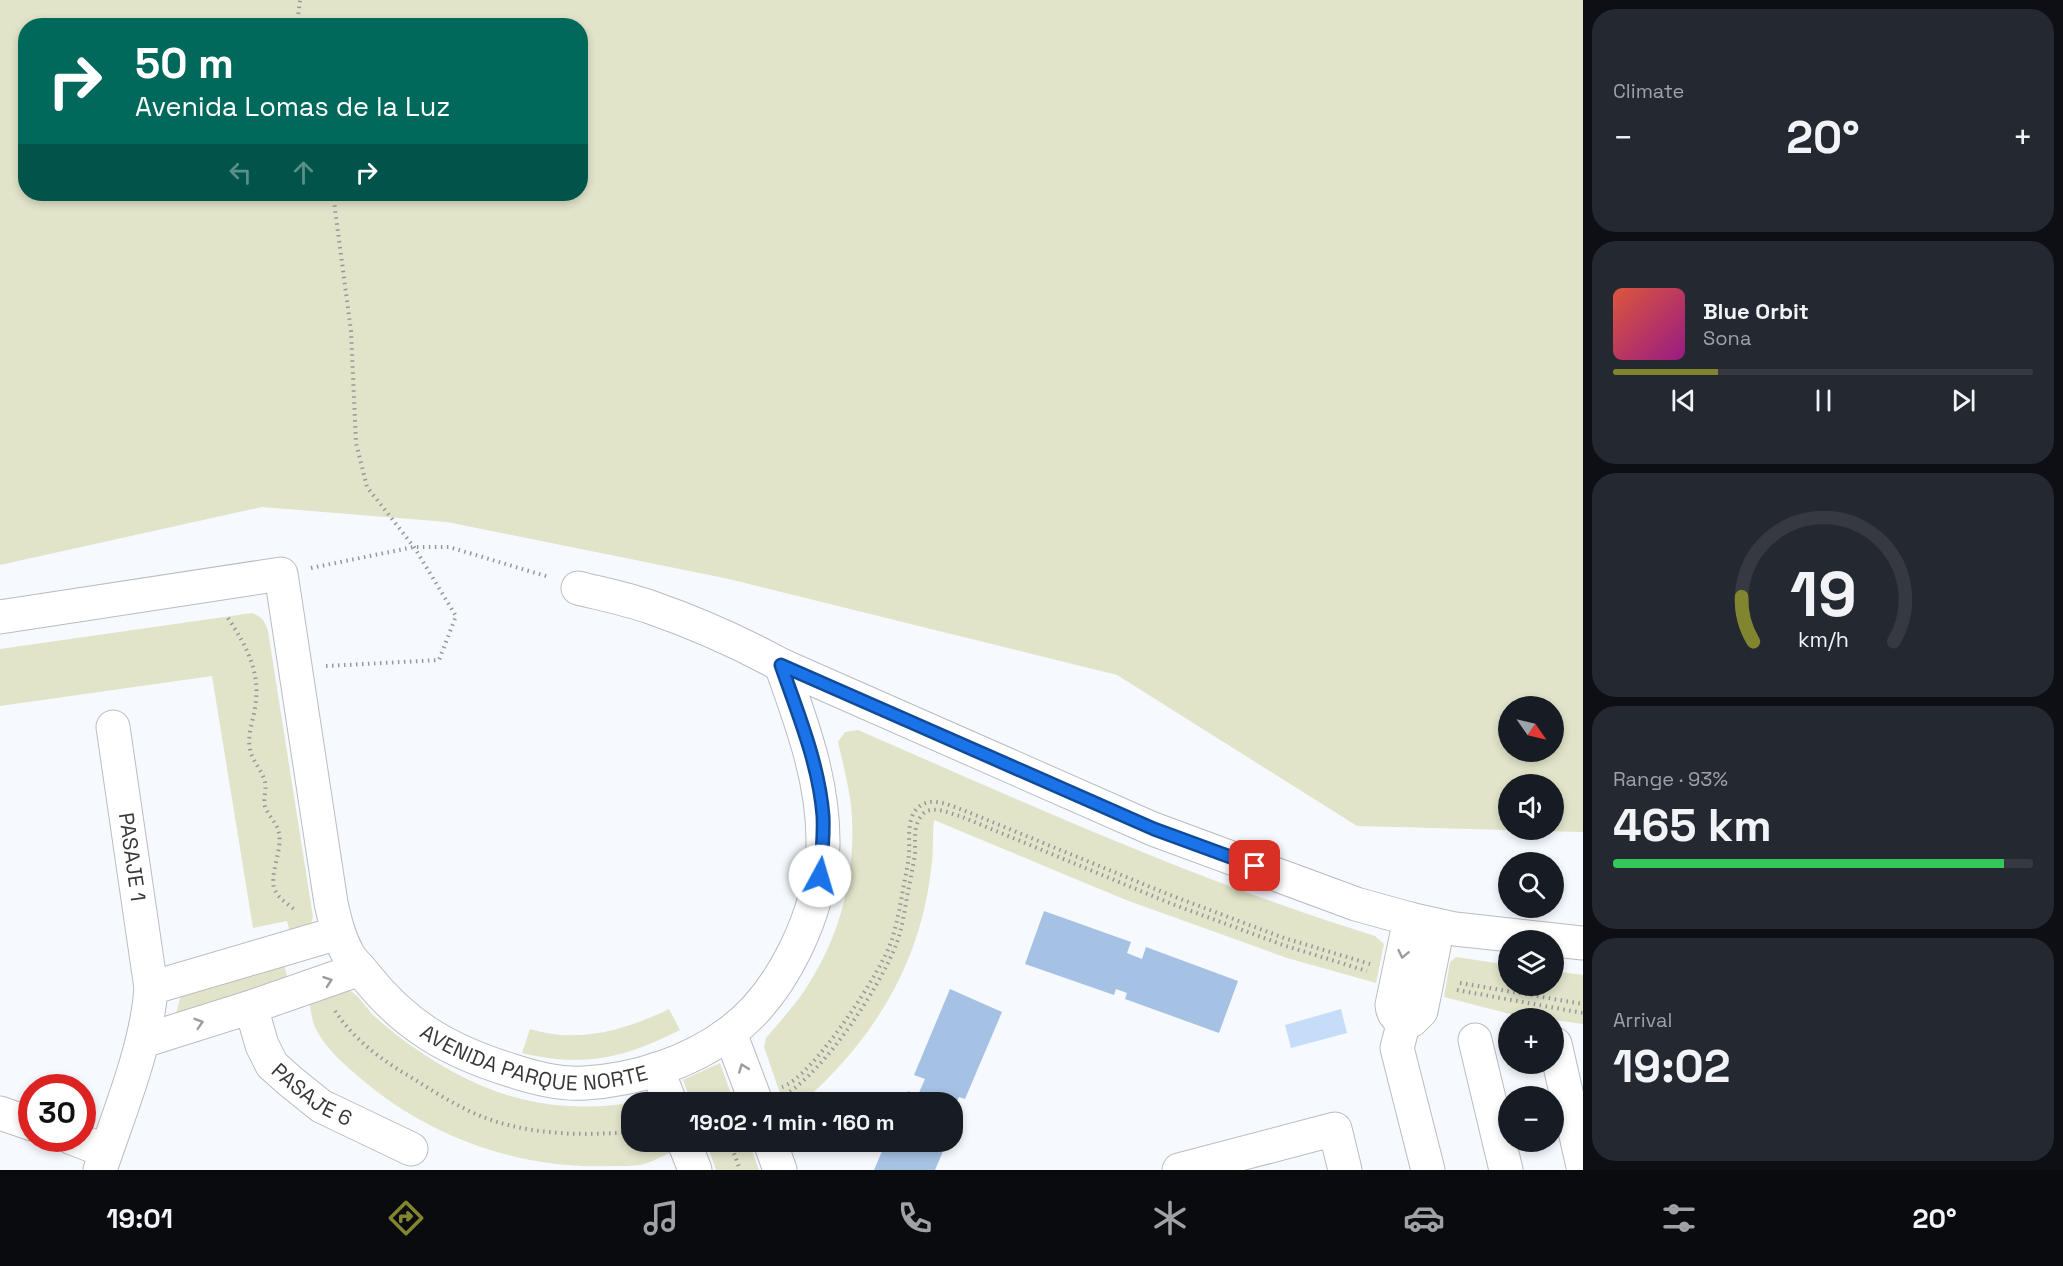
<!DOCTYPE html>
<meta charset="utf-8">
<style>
:root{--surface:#171b24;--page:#242831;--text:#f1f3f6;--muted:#9ea1a6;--line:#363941;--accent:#828530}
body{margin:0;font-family:"Space Grotesk",sans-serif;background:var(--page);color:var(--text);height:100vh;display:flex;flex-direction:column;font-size:22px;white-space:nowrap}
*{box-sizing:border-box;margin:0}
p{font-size:20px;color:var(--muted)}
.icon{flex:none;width:33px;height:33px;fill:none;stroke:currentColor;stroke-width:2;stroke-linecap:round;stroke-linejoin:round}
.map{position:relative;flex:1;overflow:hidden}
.panel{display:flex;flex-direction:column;gap:9px;padding:9px;background:#0d0f14;width:480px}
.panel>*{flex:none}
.banner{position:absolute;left:18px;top:18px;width:570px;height:183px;border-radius:24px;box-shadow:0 3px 9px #0003;background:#00695c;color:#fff;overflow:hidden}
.needle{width:39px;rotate:124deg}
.fabs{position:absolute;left:1498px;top:696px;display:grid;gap:12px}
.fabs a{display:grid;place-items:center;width:66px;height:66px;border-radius:50%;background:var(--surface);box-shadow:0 3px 9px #0003;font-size:30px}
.speed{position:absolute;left:18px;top:1074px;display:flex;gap:12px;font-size:30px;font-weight:700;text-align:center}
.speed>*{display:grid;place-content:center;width:78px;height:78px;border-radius:50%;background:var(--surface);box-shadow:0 3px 9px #0003;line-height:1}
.speed .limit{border:9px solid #d22;background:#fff;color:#111}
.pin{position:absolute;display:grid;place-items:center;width:51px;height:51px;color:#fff;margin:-26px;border-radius:12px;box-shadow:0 3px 9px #0006}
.me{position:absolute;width:66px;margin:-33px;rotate:6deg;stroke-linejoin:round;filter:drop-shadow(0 0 4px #0008)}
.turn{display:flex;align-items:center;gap:21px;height:126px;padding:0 18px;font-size:27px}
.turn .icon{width:78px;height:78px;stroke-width:2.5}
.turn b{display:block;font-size:42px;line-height:51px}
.lanes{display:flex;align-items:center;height:57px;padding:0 18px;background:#0003;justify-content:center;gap:30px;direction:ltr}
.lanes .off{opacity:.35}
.big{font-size:45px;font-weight:700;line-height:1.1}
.panel .card{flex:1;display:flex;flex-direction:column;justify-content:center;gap:9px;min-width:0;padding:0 21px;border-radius:24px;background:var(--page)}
.panel .dial{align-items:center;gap:0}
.dial svg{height:156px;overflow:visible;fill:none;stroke:var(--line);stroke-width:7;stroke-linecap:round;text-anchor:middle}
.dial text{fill:var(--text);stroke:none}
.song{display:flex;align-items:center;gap:18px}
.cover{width:72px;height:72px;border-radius:9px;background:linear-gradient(135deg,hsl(10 70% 55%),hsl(310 70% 35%))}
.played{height:6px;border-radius:3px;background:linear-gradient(90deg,var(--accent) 25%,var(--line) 25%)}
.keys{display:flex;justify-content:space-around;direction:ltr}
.heat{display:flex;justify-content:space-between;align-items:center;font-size:33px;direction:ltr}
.charge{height:9px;border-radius:4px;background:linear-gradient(90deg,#34c759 93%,var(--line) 0)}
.trip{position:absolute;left:621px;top:1092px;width:342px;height:60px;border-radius:24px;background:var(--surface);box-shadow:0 3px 9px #0003;font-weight:700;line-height:60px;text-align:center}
.tabs{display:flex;height:96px;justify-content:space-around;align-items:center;background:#090b0e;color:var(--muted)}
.tabs .icon{width:42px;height:42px}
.tabs .selected{color:var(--accent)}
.tabs b{font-size:27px;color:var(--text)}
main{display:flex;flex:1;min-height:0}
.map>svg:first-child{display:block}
</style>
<main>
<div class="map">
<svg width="1583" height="1170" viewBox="0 0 1583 1170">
<rect width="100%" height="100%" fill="#f6fafe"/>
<g fill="#e1e4c9" fill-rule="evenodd">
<path d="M0,0h1583v832l-226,-6 -240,-151 -388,-96 -282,-57 -185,-15 -262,58zM26,26h554v168h-554zM1554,706v46h-45v-46zM1509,784h45v46h-45z"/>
<path d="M252,613c10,4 13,8 16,18l45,286 -3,10 -19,8 -4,-14 -34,7 -41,-252 -212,30v-57z"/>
<path d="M858,730c170,74 339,151 517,206l9,8 -8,39 -89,-25 -161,-58 -192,-80c-2,16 0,34 -3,50 -11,95 -58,170 -128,232h-20l-19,-55 2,-9c16,-19 33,-37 45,-58 32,-51 46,-115 40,-175 -3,-21 -8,-42 -13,-63l7,-10z"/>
<polygon points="1456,957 1509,965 1509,986 1554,986 1554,971 1583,975 1583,1024 1554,1020 1554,1018 1518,1016 1444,997 1450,962"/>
<polygon points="283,962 288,979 176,1014 182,991"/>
<path d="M343,988c15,4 20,16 30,27 7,6 14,12 21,18 77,59 150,86 247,68l4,1h-13v40h34l4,11c-10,4 -20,10 -30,12 -9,1 -18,1 -27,1 -92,4 -183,-28 -253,-88 -16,-14 -33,-28 -43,-47 -5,-8 -6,-21 -8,-30z"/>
<path d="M669,1009l11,21c-56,28 -96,38 -158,23l8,-24c48,15 96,1 139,-20z"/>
<polygon points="720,1063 734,1102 691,1102 683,1080"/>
<polygon points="706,1142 749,1142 759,1170 716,1170"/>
</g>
<polygon fill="#c6ddf9" points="1341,1009 1347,1033 1291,1048 1285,1025"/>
<g fill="#a5c1e3">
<polygon points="1044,911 1131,942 1127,953 1142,959 1146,947 1238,981 1219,1033 1125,999 1127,993 1116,989 1114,995 1025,964"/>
<polygon points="950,989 1002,1012 965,1099 959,1097 954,1108 960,1110 953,1129 952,1102 903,1102 908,1091 918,1095 925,1079 914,1075"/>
<polygon points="886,1142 947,1142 935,1170 874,1170"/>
</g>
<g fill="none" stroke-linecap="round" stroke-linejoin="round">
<defs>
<g id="minor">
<path d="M578,588c24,6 49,11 72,19 46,16 89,35 131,58l372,164 203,75 54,15 45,10 128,14"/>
<path id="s1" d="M0,617l281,-43 50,329c4,18 8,35 17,51 4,8 12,14 17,21 40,51 84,76 145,95 24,8 50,15 75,13 50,-3 104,-20 144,-50 54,-39 92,-122 94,-188 1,-63 -21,-121 -42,-180"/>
<path d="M1410,919l-18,86c1,12 8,16 20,15l9,-9 17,-85"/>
<polyline points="151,988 338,933"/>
<path id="s2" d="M251,1007l11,38 10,20 18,16 31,25 90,43"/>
<polyline points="1404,1021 1397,1048 1428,1170"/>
<polyline points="730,1033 756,1102"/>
<polyline points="1475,1040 1506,1170"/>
<polyline points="143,1041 251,1007 360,969"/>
<polyline points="1555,1044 1583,1166"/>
<polyline points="657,1069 670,1102"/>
<polyline points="0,1113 32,1124"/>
<polyline points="72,1138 106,1151"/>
<polyline points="684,1142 695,1170"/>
<polyline points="770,1142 780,1170"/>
<path d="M100,1170c19,-57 47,-123 51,-182l-38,-261"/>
<polyline points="1179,1170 1335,1129 1345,1170"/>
</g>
</defs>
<use href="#minor" stroke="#b9bcc0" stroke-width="35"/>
<g stroke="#95989b" stroke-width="4" stroke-dasharray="1.5 4.5" stroke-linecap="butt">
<polyline points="297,26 300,0"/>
<polyline points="311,568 414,547 449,547 549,577"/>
<path d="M228,618c19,29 33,54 27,90 -2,13 -8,27 -5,41 2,12 12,21 15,33 2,9 -3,19 1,27 4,9 11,14 13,24 4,17 -12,46 -3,59 4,8 14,13 20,19"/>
<polyline points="326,666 439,660 456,616 414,547 367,487 356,443 351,331 333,194"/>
<polyline points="1460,983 1583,1004"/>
<polyline points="1457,990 1583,1013"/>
<path d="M335,1011c20,30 48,50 79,68 20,13 41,26 64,36 48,20 102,21 154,17"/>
<path d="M782,1087c30,-9 101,-117 110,-148 5,-16 8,-33 11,-49 2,-12 5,-24 6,-36 1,-16 -4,-40 14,-50 12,-6 28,2 40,6l207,85 114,43 86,26"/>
<path d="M785,1095c41,-26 93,-105 111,-150 7,-18 9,-39 13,-58 2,-11 4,-21 6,-32 1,-14 -3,-28 7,-40 9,-11 26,-2 38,1l212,88 114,42 81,25"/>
<polyline points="730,1142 740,1170"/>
</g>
<use href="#minor" stroke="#fff" stroke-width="33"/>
</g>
<defs><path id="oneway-chevron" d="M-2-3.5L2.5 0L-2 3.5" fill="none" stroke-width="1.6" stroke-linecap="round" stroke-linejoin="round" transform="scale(1.5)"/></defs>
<g stroke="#9b9c9c">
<use href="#oneway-chevron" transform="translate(1403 954) rotate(102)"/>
<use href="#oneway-chevron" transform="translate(328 981) rotate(-19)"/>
<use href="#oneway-chevron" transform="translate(199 1023) rotate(-17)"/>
<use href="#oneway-chevron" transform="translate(743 1068) rotate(-110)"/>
</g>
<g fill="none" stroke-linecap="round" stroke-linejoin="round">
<defs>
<path id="route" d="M820,876c2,-20 4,-40 3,-60 -4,-52 -25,-102 -42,-151l373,164 101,37"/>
</defs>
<use href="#route" stroke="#114b97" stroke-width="15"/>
<use href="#route" stroke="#1a73e8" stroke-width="10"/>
</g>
<g text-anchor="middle" stroke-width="6" stroke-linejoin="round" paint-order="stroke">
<g font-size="21" fill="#37383a" stroke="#fff">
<text transform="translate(132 857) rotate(82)" y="7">PASAJE 1</text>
<text dy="7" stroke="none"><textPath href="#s1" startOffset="896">AVENIDA PARQUE NORTE</textPath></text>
<text dy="7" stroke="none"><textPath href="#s2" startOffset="112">PASAJE 6</textPath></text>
</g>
</g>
</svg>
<div class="fabs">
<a><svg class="needle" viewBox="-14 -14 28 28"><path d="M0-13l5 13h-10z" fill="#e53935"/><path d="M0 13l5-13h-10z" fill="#9ea1a6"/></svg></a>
<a><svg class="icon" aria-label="sound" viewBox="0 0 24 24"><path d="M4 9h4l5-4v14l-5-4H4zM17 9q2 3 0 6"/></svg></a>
<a><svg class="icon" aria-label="search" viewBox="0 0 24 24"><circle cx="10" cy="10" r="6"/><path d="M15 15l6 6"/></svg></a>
<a><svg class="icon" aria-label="layers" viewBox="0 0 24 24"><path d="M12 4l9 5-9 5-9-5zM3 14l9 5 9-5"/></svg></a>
<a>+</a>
<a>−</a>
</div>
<div class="speed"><div class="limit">30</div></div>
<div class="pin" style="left:1255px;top:866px;background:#d93025"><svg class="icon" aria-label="arrive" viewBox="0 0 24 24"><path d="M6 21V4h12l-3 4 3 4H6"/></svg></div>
<svg class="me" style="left:820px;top:876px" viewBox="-20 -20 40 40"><circle r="19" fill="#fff"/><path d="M0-13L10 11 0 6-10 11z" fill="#1a73e8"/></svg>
<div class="trip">19:02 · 1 min · 160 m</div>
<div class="banner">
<div class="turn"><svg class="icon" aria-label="right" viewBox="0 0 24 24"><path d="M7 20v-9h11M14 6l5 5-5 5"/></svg><div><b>50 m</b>Avenida Lomas de la Luz</div></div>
<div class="lanes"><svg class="icon off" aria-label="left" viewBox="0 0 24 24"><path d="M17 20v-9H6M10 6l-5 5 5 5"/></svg><svg class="icon off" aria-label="ahead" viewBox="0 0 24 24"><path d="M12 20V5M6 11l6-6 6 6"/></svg><svg class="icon" aria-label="right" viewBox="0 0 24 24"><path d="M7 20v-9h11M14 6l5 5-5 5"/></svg></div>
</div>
</div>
<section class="panel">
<div class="card"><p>Climate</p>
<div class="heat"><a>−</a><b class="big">20°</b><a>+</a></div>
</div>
<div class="card">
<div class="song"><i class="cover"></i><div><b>Blue Orbit</b><p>Sona</p></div></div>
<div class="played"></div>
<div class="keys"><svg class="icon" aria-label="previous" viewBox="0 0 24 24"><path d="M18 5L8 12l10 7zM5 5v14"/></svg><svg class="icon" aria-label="pause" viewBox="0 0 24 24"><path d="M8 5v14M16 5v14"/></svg><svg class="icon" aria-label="next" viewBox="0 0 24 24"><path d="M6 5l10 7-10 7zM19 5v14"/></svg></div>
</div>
<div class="card dial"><svg viewBox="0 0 100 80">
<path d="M14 69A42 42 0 1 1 86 69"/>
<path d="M14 69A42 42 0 0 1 8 46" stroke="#828530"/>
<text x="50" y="56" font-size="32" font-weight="700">19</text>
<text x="50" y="72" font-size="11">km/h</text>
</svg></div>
<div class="card"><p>Range · 93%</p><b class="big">465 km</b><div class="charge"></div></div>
<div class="card"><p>Arrival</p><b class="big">19:02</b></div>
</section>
</main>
<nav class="tabs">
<b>19:01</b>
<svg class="icon selected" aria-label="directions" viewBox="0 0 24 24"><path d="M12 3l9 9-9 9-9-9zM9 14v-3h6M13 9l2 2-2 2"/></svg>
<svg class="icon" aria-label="music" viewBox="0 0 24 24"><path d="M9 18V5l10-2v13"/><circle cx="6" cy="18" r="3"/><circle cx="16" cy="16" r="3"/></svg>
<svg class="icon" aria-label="phone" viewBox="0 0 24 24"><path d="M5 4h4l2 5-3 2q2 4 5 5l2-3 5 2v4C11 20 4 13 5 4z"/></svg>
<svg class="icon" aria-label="climate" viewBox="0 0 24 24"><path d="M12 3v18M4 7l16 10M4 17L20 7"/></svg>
<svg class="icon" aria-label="car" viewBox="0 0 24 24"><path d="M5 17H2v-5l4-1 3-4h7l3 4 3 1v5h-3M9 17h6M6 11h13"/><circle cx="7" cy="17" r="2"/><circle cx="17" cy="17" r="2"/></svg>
<svg class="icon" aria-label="filters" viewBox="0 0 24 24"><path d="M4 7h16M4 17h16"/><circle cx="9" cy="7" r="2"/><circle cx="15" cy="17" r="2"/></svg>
<b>20°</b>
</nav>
